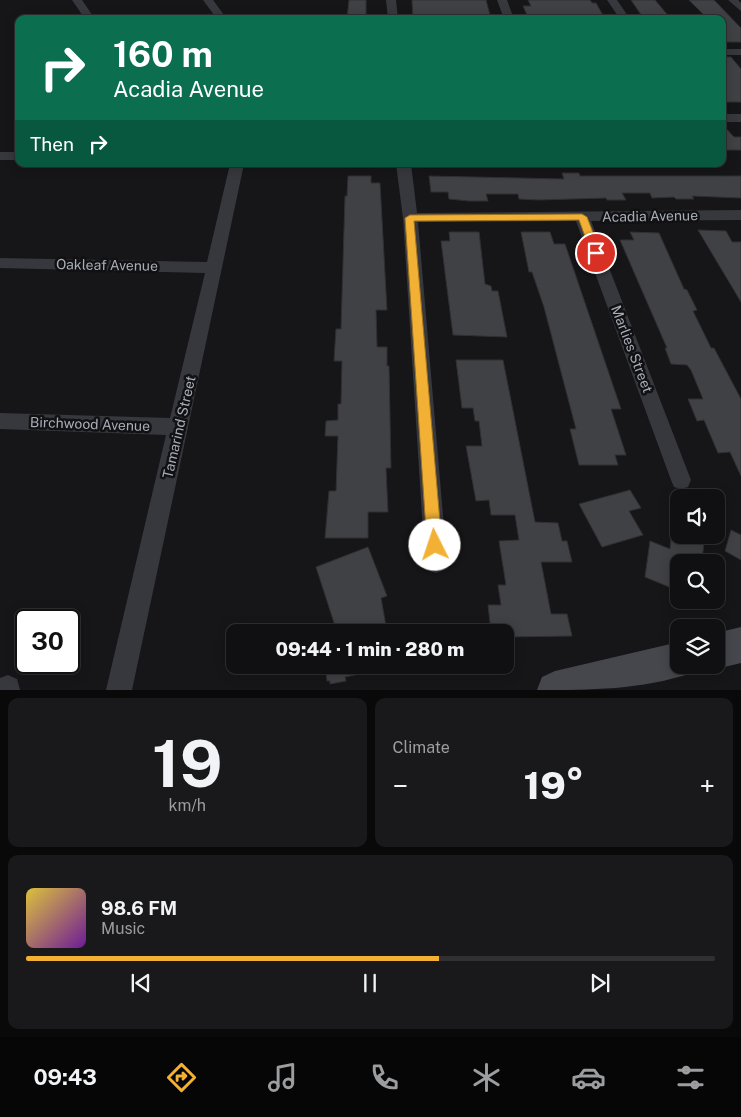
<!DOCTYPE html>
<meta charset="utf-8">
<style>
:root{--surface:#101012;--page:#19191b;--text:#f1f3f6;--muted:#9c9d9f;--line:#303032;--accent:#f2b134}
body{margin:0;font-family:"Public Sans",sans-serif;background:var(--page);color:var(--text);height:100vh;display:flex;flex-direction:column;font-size:19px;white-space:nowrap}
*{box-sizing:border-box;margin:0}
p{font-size:16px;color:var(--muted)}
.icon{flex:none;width:28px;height:28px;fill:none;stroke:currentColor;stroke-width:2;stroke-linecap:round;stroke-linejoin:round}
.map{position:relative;height:690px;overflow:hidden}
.details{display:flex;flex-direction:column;gap:8px;padding:8px;background:#09090a;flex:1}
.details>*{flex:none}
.hud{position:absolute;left:15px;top:15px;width:711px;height:152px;border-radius:10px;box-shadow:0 2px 12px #0003,0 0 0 1px var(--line);background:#0b6e4f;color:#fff;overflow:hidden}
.tools{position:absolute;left:670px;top:489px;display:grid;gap:10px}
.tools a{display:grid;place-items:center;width:55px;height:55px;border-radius:10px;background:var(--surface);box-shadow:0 2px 12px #0003,0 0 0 1px var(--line);font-size:25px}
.speed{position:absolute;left:15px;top:609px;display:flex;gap:10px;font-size:25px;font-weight:700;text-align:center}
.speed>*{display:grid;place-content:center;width:65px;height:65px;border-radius:50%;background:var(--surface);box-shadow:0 2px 12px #0003,0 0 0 1px var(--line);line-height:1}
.speed .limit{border:2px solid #111;border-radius:8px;background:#fff;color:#111}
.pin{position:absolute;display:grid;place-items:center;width:42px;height:42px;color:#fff;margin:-21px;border:2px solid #fff;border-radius:50%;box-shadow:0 1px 5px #0007}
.me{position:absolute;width:55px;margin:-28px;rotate:356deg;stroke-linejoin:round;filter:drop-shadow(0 0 4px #0008)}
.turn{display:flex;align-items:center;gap:18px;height:105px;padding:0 15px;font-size:22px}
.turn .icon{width:65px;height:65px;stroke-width:2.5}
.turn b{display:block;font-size:35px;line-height:42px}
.then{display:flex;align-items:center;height:48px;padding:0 15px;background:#0003;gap:10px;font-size:19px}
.big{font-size:38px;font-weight:800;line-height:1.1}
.details .widget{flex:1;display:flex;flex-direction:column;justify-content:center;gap:8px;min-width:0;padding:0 18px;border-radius:10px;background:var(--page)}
.details .dial{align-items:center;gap:0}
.dial b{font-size:65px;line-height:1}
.song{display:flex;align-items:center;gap:15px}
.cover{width:60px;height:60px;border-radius:8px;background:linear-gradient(135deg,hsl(50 70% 55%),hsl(280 70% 35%))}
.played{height:5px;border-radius:2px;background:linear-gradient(90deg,var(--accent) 60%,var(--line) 60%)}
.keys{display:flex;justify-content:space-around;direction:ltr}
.heat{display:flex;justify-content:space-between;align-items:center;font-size:28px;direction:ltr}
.details .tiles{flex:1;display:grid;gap:8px;grid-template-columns:1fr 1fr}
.widget:last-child{grid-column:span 2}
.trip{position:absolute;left:226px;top:624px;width:288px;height:50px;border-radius:10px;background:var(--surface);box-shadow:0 2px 12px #0003,0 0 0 1px var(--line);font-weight:800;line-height:50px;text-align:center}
.tab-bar{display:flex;height:80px;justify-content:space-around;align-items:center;background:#060607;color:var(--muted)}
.tab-bar .icon{width:35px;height:35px}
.tab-bar .on{color:var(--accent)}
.tab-bar b{font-size:22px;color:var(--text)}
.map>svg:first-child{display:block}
</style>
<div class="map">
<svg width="741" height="690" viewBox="0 0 741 690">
<rect width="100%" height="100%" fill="#161618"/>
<g fill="#404145" stroke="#303034">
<polygon points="349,0 366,0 366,19 347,19"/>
<polygon points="412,0 486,0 491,19 413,19"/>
<polygon points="528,0 590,0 592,3 596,3 605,19 582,19 580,16 529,19 523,6 531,6"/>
<polygon points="631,0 655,0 671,19 644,19"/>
<polygon points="689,0 714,0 741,28 741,42 722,42 722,19 708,19"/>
<polygon points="722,57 731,57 741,69 741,102 722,102"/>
<polygon points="722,124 734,137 741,137 741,150 722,150"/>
<polygon points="562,173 579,173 580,176 741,176 741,198 692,196 694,199 676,199 674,197 652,198 650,193 622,193 626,200 607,200 606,198 538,200 519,199 518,194 486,194 488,201 469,201 449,199 448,192 431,192 429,176 564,179"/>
<polygon points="348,176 371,176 371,183 380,183 387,310 376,310 377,347 387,347 387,366 389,366 391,468 386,468 388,512 368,512 368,538 325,538 329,491 336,491 338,436 325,436 326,421 338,420 338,404 341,404 342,361 334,361 336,329 341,329 345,196 347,196"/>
<polygon points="698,230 726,231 732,242 741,242 741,302"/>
<polygon points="449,232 479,232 485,284 491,286 492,291 498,291 507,337 453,335 441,241 450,241"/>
<polygon points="521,232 550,232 554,244 565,244 621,409 611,409 626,455 615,455 618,465 579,465 570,429 576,429 544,307 532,272 529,272"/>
<polygon points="630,232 659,233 684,289 687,290 697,310 693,311 711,348 714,348 741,399 741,476 730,452 718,453 704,420 697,421 688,399 703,399 691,370 687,365 671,364 665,348 667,348 620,240 634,240"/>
<polygon points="456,360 503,360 535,522 558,523 562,541 567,541 572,562 541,562 551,614 567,614 572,636 505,637 505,632 491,632 488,605 501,605 498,585 506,585 499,541 519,540 515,515 491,515 489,500 476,501 466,446 482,446 479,421 475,421 473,408 462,408"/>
<polygon points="630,490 641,508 629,511 643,535 602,547 579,504"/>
<polygon points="672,530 679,532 679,535 686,535 704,541 702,562 679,562 679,591 645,577 650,541 670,549"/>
<polygon points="731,530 741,535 741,560 725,551"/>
<polygon points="368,547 387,596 381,598 387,632 337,632 316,567"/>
<polygon points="325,665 374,665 375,671 345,677 346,681 330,684 330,681 327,681"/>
</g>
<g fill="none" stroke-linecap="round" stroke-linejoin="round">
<g fill="#37383d" fill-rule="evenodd">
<polygon points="72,0 82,0 95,19 85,19"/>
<polygon points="203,0 213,0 227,19 217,19"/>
<polygon points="386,0 396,0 398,19 388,19"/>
<polygon points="497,0 507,0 514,19 504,19"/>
<polygon points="607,0 617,0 630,19 620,19"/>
<polygon points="728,0 738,0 741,3 741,11"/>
<rect x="722" y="49" width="19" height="6"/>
<rect x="722" y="114" width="19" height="8"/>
<rect x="0" y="152" width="19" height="8"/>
<polygon points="230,164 244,164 132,690 106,690 166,435 0,429 0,413 170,418 205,273 0,268 0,258 207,262"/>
<polygon points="396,164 411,164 417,213 741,210 741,220 591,221 691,480 688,487 681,489 674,487 671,480 576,221 418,222 447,562 444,570 436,573 428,570 425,562 403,218"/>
<polygon points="8,675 17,679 20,690 0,690 0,678"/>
</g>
<g fill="#45474d" fill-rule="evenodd">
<polygon points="741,627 741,663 716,669 707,665 716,665 716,633"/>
<path d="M679,642v23h16l-3,8c-52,17 -101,17 -155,17l5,-13 13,-6z"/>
</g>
</g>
<polygon fill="#f2b134" stroke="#9d7322" points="582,214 587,217 601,253 599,255 596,256 591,253 579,220 414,221 442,545 440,550 435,553 430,550 427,545 405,218 410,215"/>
<g text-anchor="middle" stroke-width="5" stroke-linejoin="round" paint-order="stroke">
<g font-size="14" fill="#a8adb8" stroke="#111113">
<text transform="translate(650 216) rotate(-1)" y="5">Acadia Avenue</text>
<text transform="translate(107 265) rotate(1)" y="5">Oakleaf Avenue</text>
<text transform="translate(632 349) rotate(69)" y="5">Marlies Street</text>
<text transform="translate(90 424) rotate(2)" y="5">Birchwood Avenue</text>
<text transform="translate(179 427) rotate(-77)" y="5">Tamarind Street</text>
</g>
</g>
</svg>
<div class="tools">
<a><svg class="icon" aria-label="sound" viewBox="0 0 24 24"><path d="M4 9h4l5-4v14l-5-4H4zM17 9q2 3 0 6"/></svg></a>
<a><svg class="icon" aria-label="search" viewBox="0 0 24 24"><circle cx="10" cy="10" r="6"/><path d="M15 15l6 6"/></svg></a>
<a><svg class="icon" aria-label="layers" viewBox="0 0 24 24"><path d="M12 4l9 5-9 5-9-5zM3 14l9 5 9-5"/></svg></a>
</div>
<div class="speed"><div class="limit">30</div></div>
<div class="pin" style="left:596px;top:253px;background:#d93025"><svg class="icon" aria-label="arrive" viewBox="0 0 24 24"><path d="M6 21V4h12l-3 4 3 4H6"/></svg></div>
<svg class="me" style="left:435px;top:545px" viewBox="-20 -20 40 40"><circle r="19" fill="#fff"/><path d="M0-13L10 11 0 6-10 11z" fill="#f2b134"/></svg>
<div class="trip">09:44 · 1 min · 280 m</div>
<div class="hud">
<div class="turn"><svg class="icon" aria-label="right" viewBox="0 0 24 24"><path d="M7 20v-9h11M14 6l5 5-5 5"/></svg><div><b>160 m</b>Acadia Avenue</div></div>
<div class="then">Then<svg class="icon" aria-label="right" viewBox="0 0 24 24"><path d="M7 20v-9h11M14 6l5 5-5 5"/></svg></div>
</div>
</div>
<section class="details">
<div class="tiles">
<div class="widget dial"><b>19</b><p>km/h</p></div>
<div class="widget"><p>Climate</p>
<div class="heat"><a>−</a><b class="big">19°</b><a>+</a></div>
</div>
<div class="widget">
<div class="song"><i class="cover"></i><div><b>98.6 FM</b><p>Music</p></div></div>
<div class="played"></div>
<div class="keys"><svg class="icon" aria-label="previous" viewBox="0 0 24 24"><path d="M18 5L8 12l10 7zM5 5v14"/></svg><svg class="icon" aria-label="pause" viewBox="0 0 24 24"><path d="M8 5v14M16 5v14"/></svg><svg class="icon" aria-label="next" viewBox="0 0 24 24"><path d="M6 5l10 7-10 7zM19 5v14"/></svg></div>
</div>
</div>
</section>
<nav class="tab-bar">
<b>09:43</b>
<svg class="icon on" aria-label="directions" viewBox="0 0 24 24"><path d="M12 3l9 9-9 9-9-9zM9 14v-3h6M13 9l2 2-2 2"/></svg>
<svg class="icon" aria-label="music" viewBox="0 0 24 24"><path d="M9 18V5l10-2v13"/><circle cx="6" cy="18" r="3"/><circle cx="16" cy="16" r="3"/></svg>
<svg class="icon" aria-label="phone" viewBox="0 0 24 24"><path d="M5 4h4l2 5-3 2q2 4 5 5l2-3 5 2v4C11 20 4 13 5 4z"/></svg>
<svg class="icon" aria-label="climate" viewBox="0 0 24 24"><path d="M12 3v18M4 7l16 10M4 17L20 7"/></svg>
<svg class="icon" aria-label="car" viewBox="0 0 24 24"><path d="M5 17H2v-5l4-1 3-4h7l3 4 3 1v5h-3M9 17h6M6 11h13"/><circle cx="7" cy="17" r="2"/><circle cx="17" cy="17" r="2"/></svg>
<svg class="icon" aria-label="filters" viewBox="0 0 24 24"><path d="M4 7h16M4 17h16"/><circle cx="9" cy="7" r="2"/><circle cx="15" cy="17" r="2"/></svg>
</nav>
